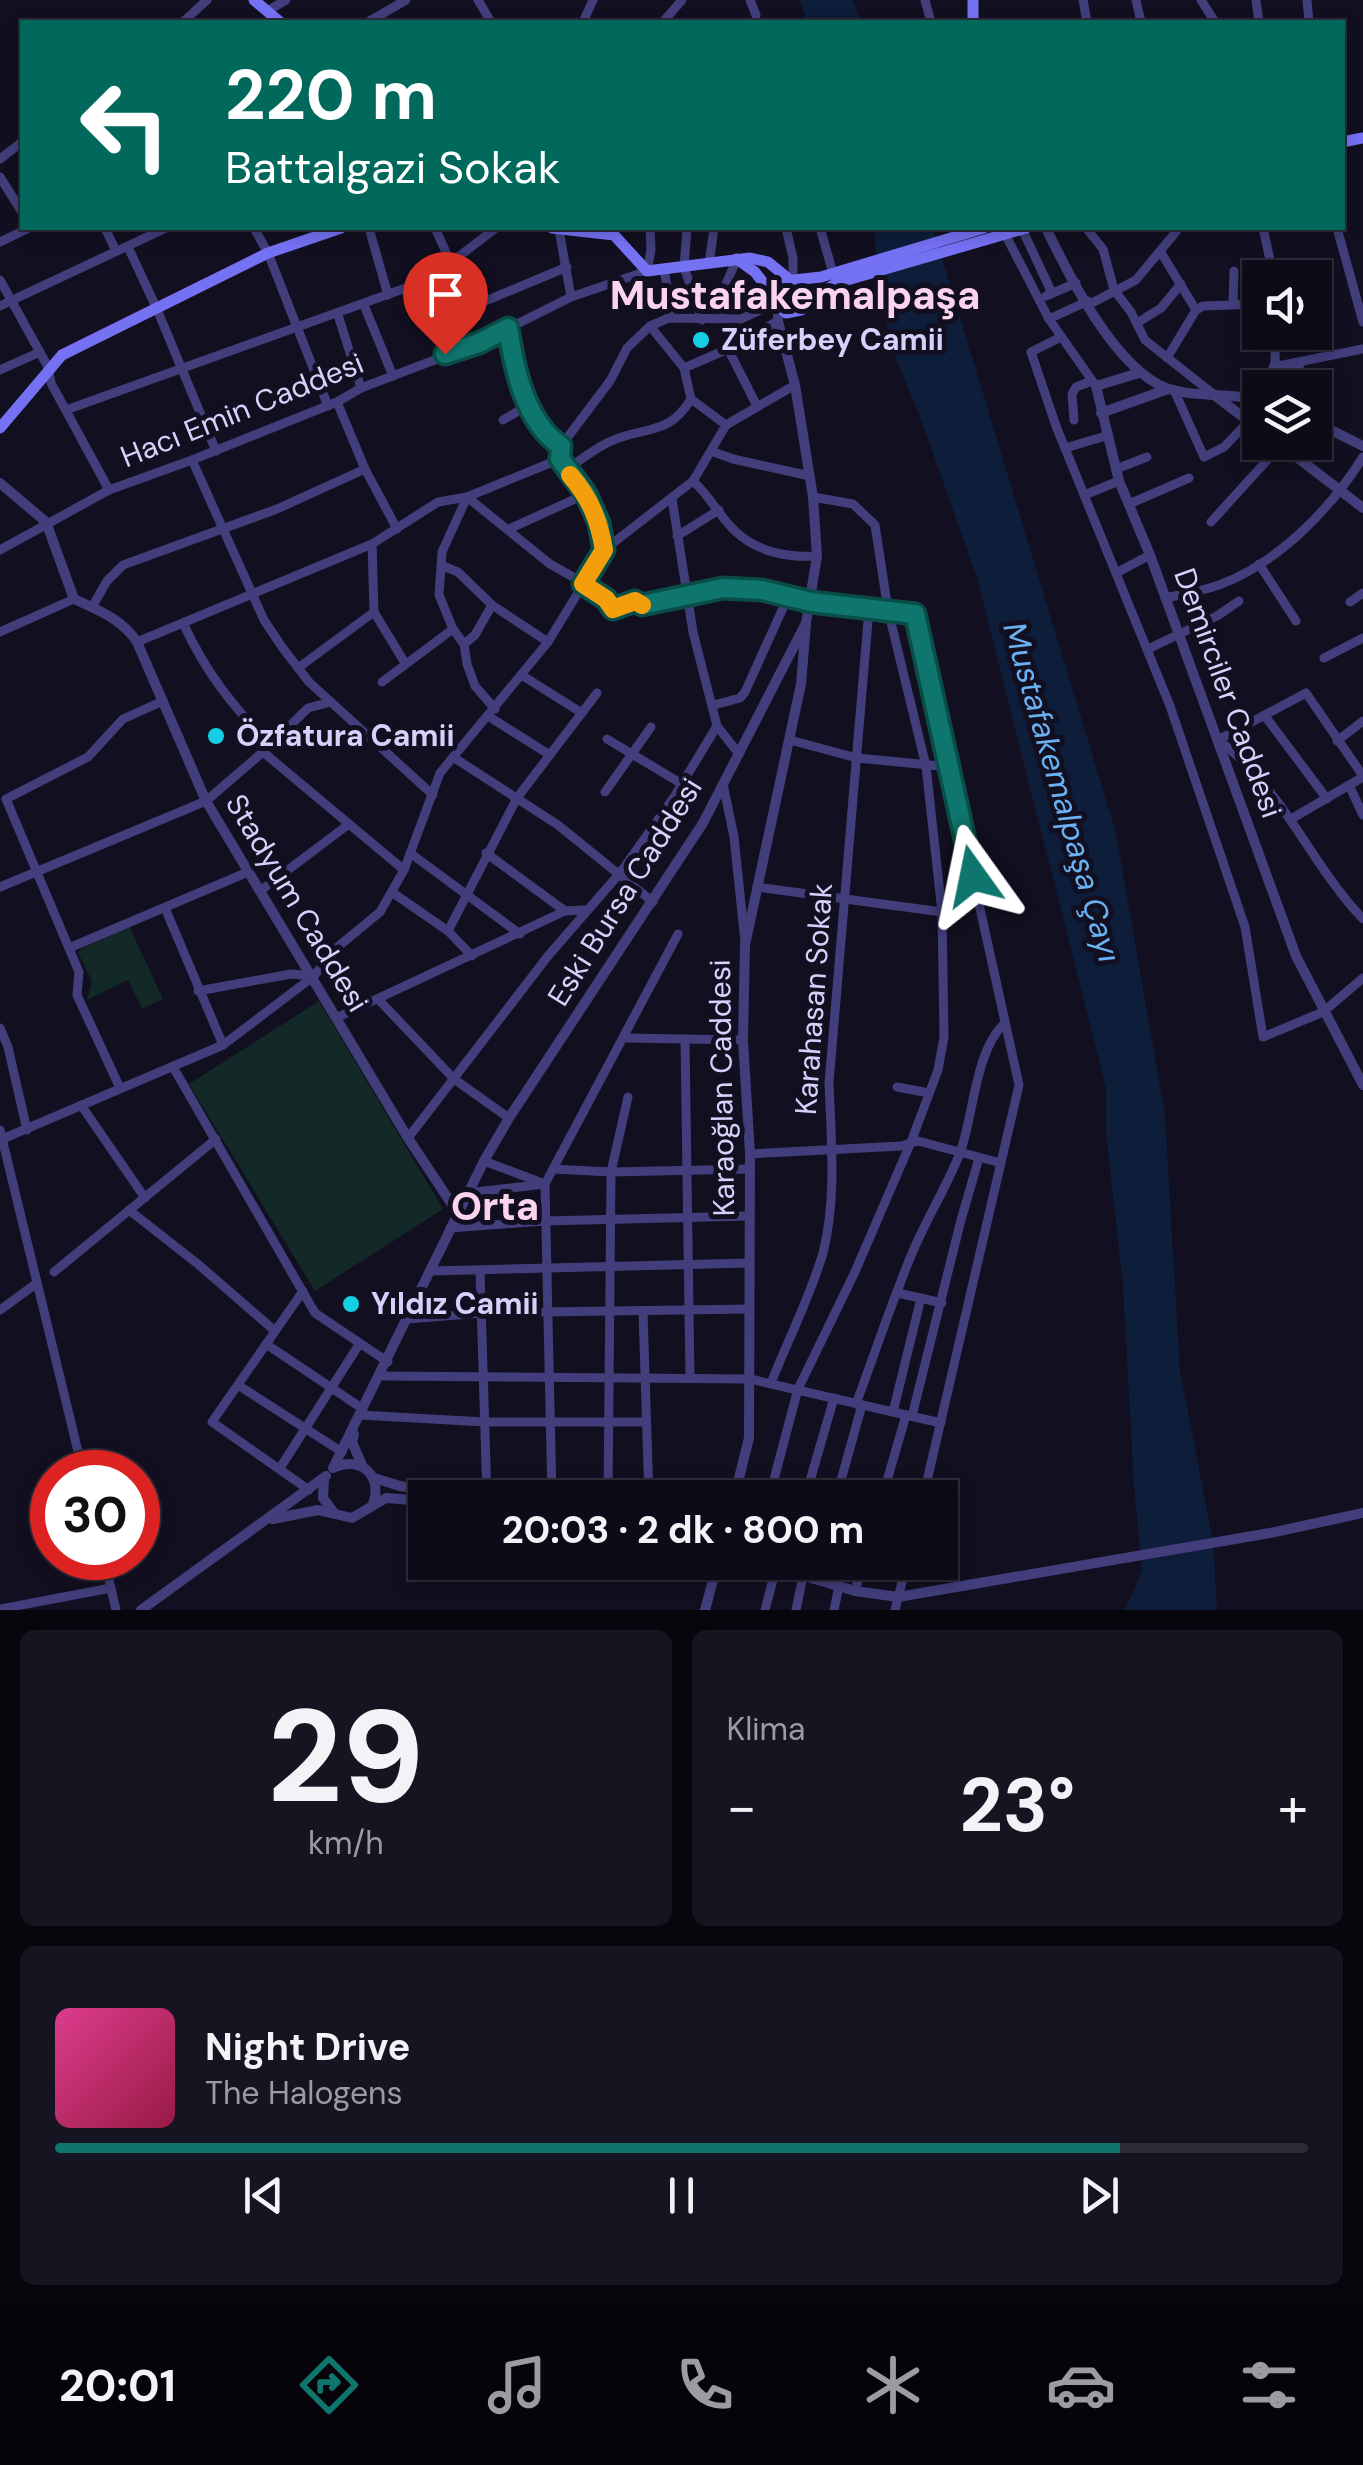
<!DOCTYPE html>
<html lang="tr">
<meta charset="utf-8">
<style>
:root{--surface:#0e0b18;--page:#171421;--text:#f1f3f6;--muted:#9b9ba2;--line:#2e2b37;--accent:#0f766e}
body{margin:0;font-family:"DM Sans",sans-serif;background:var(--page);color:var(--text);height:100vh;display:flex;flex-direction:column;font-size:38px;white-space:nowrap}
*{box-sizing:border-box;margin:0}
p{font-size:32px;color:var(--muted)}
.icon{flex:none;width:55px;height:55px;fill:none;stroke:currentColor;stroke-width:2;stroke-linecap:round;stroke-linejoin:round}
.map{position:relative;height:1610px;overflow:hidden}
.side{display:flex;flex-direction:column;gap:20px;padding:20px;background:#08060d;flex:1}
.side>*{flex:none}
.top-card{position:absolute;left:20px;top:20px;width:1325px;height:210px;border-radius:0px;box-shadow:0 5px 15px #0003,0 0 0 2px var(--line);background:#00695c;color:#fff;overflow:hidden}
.tools{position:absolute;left:1242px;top:260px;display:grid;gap:20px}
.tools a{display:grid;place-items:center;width:90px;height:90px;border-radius:0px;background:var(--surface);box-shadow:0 5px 15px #0003,0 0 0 2px var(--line);font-size:50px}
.speed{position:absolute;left:30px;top:1450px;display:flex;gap:20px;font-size:50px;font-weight:700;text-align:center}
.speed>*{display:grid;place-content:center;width:130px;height:130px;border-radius:50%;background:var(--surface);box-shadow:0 5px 15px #0003,0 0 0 2px var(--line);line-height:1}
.speed .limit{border:15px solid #d22;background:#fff;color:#111}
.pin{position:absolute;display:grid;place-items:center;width:85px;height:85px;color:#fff;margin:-102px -42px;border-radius:50% 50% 50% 0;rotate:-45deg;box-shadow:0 0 10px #0007}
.pin .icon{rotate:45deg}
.me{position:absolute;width:110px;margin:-55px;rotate:348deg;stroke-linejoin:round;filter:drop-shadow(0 0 8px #0008)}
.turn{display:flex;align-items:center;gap:35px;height:210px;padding:0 40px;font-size:45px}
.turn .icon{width:130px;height:130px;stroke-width:2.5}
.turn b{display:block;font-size:70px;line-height:85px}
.big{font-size:75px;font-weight:700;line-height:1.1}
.side .widget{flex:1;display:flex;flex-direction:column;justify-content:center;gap:15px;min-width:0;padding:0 35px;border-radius:15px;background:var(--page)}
.side .dial{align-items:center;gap:0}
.dial b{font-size:130px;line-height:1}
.song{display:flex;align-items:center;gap:30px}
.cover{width:120px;height:120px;border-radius:15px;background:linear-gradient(135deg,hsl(330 70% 55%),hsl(340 70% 35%))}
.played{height:10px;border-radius:5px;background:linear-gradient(90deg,var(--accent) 85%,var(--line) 85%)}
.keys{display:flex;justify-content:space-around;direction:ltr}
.heat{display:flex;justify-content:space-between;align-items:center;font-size:55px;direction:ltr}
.side .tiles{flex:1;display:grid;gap:20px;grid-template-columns:1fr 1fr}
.widget:last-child{grid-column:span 2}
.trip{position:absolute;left:408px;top:1480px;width:550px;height:100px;border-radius:0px;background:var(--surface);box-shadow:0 5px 15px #0003,0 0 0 2px var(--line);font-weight:700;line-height:100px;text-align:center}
.tab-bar{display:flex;height:160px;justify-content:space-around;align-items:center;background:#06040a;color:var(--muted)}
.tab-bar .icon{width:70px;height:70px}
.tab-bar .on{color:var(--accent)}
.tab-bar b{font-size:45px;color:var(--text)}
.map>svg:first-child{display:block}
</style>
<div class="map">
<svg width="1363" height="1610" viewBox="0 0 1363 1610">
<rect width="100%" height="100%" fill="#120f20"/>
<g fill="#122928">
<polygon points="129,926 163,999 142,1009 128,980 87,1000 92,981 78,953 81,949"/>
<polygon points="319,1001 443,1209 315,1291 189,1084"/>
</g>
<g fill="#0d1d3a">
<polygon points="800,0 852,0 861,22 807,22"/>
<polygon points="873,228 933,228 1116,833 1165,1115 1180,1371 1213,1541 1217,1610 1125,1610 1142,1570 1134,1487 1123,1285 1106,1135 1106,1088 977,578 919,414 890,345"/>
</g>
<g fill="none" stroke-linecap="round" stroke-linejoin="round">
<g stroke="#413e7b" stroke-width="9">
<polyline points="478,0 491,22"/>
<polyline points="750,0 756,15"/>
<polyline points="925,0 931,22"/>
<polyline points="1083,0 1087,22"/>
<polyline points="1136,0 1141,22"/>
<polyline points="1201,0 1215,22"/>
<polyline points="1256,0 1259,22"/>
<polyline points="1307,0 1309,22"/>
<polyline points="269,10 286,0"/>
<polyline points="183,22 207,0"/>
<polyline points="368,22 406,0"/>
<polyline points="583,22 593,0"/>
<polyline points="663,22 682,0"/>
<polyline points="0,159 22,142"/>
<polyline points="0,177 22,212"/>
<polyline points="105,228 116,251"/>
<polyline points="254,228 268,253 328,406"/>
<polyline points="369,228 388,295"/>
<polyline points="435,228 471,307 567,267"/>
<polyline points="687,228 684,267 702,320"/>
<polyline points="786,228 793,258 793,280"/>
<polyline points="820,228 833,273"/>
<polyline points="1086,228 1103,249 1114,290 1131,312 1145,340 1212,393"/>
<polyline points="1263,228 1274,278"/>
<polyline points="1337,228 1363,322"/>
<polyline points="1022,229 1052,293"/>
<polyline points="559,230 571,297"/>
<polyline points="1005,234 1049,319 1096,386"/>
<polyline points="0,242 29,228"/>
<polyline points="128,247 156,307 216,451"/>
<polyline points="1160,251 1196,310"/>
<polyline points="709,264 714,228"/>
<polyline points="664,269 670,304 669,318"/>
<polyline points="0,280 48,367 51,383 109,490"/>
<polyline points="1046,296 1076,283"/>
<polyline points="1233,303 1234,271"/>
<polyline points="1090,304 1136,280 1179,228"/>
<polyline points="364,305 393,376"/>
<polyline points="0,306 166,228"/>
<polyline points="338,315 361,388"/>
<polyline points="1049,319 1088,301"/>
<polyline points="723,320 722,293 737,259"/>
<polyline points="1137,323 1161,308 1181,284"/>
<path d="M507,327c7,40 18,96 54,119"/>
<polyline points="1061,337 1031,352 1056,426 1170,706 1245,927 1263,1037 1323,1012 1363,978"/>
<polyline points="728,349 757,406"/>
<polyline points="1167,358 1196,310 1203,306 1260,304"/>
<polyline points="1273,367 1363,349"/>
<polyline points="684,368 728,349 778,321"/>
<polyline points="0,370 40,352"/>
<polyline points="1274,388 1276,332"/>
<polyline points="1283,388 1301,363"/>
<polyline points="1174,390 1204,457 1224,447 1248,422"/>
<polyline points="691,399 726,425"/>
<polyline points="337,402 365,469 397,529"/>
<polyline points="66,410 428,280 496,228"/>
<polyline points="503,420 530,404"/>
<polyline points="1074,420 1072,394 1076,387 1092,381"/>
<polyline points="1065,448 1106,436"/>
<polyline points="711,451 733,459 810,476"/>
<polyline points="560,459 561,446 610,381 627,348 650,326 669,318 741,319 775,303"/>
<polyline points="192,460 264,620 282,647 309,682 433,795"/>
<polyline points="1116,469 1147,457"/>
<path d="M566,470c13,-9 27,-20 41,-27 35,-18 61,-5 84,-44l-7,-31 -34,-42"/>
<path d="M693,481c17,15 26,35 42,50 22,21 53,27 82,25"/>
<polyline points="1084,495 1119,481"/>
<polyline points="672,499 693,632 717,726 739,754"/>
<polyline points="1129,504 1189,478"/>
<polyline points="1211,522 1281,445"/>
<polyline points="509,529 586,494"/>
<polyline points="677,536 719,510"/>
<polyline points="372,544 374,612 405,663"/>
<polyline points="0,550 109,490 192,460 337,402 361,388 479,343 571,297 647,271 651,250 650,228"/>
<polyline points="604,550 693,481 726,425 795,385"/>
<polyline points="1259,564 1296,621"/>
<polyline points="443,566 458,572 492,605 548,642"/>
<polyline points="1118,572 1150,555"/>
<path d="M1165,598c18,-4 37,-7 54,-13 59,-22 111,-75 144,-128"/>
<polyline points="1350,602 1363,593"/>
<polyline points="92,607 107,581 123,565 277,509 365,469"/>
<path d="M183,623c24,52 49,81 87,123"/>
<polyline points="0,632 74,599"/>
<polyline points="137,642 372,544 438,502 467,497 550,564 591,587 613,609 635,601 642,605 723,588 762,590 811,602 915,614 1019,1085 923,1498"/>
<polyline points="464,644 475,635 492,605"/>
<polyline points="1148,649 1217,616 1239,601"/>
<polyline points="1324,658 1363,638"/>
<polyline points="298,668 374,612"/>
<polyline points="523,676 582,713"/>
<polyline points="382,682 453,629"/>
<polyline points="714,705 740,698 745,692 788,597"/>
<polyline points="495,709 475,686 467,664 464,644 453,629 439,595 442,552 467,497 560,459"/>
<polyline points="488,716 550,755"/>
<polyline points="1265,716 1327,799"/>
<polyline points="607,739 682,784"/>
<polyline points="790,740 857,758 950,767"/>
<polyline points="1337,741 1363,721"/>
<polyline points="263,752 404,870"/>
<polyline points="453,757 558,825 653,902"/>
<path d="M1363,776l-57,-83 -88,47c64,46 92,124 145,179"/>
<polyline points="723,784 734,837 745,942"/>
<polyline points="1349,785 1363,815"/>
<polyline points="605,792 651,727"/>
<polyline points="1291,819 1363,777"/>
<polyline points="410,853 520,934"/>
<polyline points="486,853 565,911"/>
<polyline points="0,887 206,801 263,752 308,708 331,702"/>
<polyline points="757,887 942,912"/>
<polyline points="260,891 349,824"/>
<polyline points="393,893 448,931"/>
<polyline points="165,908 223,1045"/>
<polyline points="69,948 248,872"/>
<polyline points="472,956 448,931 517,798 597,693"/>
<polyline points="198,991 291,974 314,976"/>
<polyline points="378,999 454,1079 509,1118"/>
<polyline points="336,1018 565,911 585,910"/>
<polyline points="0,1028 8,1047 27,1130"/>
<polyline points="625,1038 743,1040"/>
<polyline points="685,1039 690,1378"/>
<polyline points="173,1067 315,1313 388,1362"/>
<polyline points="897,1087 929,1093"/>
<polyline points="120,1088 77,995 79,972 6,799 88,757 123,719 163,701"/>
<polyline points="81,1105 145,1198"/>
<polyline points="0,1130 83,1472"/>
<polyline points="408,1138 548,956 620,873 674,797 717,726"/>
<polyline points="0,1140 223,1045 314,976 334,950 380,912 404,870 440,773 548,642 604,550 599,523 586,494 560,459"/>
<polyline points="750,1154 901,1146 918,1141 1001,1163"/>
<polyline points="484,1161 545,1184 553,1169 611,1172 750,1169"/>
<polyline points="553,1169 678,934"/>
<polyline points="467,1193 545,1184 552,1498"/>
<polyline points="129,1210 199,1265 275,1331"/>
<polyline points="450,1228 545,1221 749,1216"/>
<polyline points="431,1271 749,1263"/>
<polyline points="480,1271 487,1498"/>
<polyline points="54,1272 216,1139"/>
<polyline points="303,1291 212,1422 309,1490"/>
<polyline points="898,1293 942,1303"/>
<polyline points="0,1310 37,1283"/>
<polyline points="643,1312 649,1498"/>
<polyline points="407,1319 482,1313 749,1309"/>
<polyline points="266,1344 363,1409"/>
<polyline points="381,1376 750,1379 941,1423"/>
<path d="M771,1383c17,-43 39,-86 52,-130 14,-55 8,-115 6,-170l40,-474"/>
<polyline points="238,1385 342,1452"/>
<path d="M856,1404c19,-51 36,-103 57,-153 14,-33 34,-65 47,-98 14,-39 15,-103 45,-130"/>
<polyline points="893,1412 921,1298"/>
<polyline points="360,1415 485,1422 646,1422"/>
<polyline points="912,1416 961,1220 979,1158"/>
<polyline points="280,1468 360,1343"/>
<polyline points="649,1488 736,1489"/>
<polyline points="608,1498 611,1172 628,1097"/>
<polyline points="769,1498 798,1389 854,1274 911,1142 938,1070 944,1037 942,912 926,766 888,610 875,525 853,504 813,497"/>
<polyline points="805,1498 834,1398"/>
<polyline points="836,1498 862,1405"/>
<polyline points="882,1498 906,1415"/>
<polyline points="104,1558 116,1610"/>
<polyline points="813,1579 817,1562"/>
<polyline points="855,1591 863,1562"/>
<polyline points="0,1609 111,1588"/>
<polyline points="765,1610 776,1568"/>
<polyline points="796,1610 803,1576"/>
<polyline points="834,1610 839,1586"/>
<polyline points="895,1610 907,1562"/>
</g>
<g stroke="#413e7b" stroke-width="10">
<path d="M1046,228c23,48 69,140 120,160 25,9 66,6 94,11"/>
<polyline points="1139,373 1096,386 1119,481 1150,555 1296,956 1363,1085"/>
<polyline points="1213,394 1260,430"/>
<polyline points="1101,413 1168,389"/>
<polyline points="1315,422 1363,446"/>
<polyline points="1277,442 1363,508"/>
<path d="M0,483l46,39 28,77c24,11 48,20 63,43l69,159 202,337 49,74"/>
<polyline points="354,1434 352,1442 362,1465"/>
<path d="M335,1467c26,-11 48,9 38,37"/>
<polyline points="333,1468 484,1161 509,1118 703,823 806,623 817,556 813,497 795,385 778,321 778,307"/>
<polyline points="374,1478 400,1486 475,1498"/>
<polyline points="324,1480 323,1498 334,1513"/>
<polyline points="734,1498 749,1438 750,1154 743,1040 745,945 801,684 806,624"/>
<polyline points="273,1519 318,1510 352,1518 386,1498 425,1501"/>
<polyline points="758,1562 855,1591 898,1597 1270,1533 1363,1513"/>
<polyline points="141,1610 326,1476"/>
<polyline points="705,1610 718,1562"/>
</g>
<g stroke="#7571f3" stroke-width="11">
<polyline points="254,0 280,22"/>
<polyline points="973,22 973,0"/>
<polyline points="1342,142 1363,138"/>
<polyline points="552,228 614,235 647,271 750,258 768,262 790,280"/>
<polyline points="984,228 821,277 785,281 777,287 775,303 786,313 801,310 816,295 837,283 1026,228"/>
<polyline points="737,259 755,272 774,297"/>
<polyline points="0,428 62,355 268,253 341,228"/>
</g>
</g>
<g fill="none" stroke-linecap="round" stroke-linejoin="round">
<defs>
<path id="route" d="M445,354l34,-11 29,-15c6,40 17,94 53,118l-1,13 26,35 13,29 5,27 -21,34 23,15 7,10 22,-8 7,4 81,-17 39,2 49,12 104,12 58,262"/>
</defs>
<use href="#route" stroke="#0a4d48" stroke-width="25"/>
<use href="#route" stroke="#0f766e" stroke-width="18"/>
<path stroke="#f59e0b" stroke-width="18" d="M570,475c20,23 29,45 34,75l-21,34 23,15 7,10 22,-8 7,4"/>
</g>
<g fill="#14cee4" stroke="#120f20" stroke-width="4">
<circle cx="701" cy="340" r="10"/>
<circle cx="216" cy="736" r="10"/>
<circle cx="351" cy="1304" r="10"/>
</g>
<g text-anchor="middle" stroke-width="10" stroke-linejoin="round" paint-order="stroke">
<g font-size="30" font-weight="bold" fill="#d6d1fb" stroke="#120f20" text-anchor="start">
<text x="721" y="350">Züferbey Camii</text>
<text x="236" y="746">Özfatura Camii</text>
<text x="371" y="1314">Yıldız Camii</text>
</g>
<g font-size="30" fill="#d6d1fb" stroke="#120f20">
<text transform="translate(242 410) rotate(-22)" y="10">Hacı Emin Caddesi</text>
<text transform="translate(1228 693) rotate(70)" y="10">Demirciler Caddesi</text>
<text transform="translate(625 892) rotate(-58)" y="10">Eski Bursa Caddesi</text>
<text transform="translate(297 903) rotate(59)" y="10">Stadyum Caddesi</text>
<text transform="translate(814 999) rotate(-86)" y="10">Karahasan Sokak</text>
<text transform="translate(722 1088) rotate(-91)" y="10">Karaoğlan Caddesi</text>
</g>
<g font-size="32" font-style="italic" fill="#69b1f2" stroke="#120f20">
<text transform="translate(1062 792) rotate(74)" y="11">Mustafakemalpaşa Çayı</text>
</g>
<g font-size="40" font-weight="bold" fill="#fbd3ec" stroke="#120f20">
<text x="795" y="309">Mustafakemalpaşa</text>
<text x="495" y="1220">Orta</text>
</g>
</g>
</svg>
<div class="tools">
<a><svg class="icon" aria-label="sound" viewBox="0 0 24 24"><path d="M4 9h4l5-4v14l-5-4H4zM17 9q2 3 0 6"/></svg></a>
<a><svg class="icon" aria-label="layers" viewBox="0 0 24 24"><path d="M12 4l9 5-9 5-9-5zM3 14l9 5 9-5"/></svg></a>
</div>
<div class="speed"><div class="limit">30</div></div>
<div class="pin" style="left:445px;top:354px;background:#d93025"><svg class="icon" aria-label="arrive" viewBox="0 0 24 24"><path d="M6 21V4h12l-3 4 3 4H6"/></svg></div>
<svg class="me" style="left:973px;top:876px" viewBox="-20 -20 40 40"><path d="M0-17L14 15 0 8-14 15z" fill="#0f766e" stroke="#fff" stroke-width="4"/></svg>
<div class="trip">20:03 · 2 dk · 800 m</div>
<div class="top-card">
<div class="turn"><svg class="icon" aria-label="left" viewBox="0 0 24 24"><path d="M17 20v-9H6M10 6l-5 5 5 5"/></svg><div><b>220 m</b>Battalgazi Sokak</div></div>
</div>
</div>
<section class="side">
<div class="tiles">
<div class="widget dial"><b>29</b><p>km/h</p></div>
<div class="widget"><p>Klima</p>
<div class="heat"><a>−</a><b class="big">23°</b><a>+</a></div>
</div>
<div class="widget">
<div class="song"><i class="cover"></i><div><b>Night Drive</b><p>The Halogens</p></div></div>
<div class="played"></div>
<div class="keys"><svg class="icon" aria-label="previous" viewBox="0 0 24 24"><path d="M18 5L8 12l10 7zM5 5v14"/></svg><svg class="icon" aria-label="pause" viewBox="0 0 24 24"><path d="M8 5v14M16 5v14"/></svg><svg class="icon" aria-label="next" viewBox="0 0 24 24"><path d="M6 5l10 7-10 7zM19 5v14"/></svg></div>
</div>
</div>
</section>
<nav class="tab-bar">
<b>20:01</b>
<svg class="icon on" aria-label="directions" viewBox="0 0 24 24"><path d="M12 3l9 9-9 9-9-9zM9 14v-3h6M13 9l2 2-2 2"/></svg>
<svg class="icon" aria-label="music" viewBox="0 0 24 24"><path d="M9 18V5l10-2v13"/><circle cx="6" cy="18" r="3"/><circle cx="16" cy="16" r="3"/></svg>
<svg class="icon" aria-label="phone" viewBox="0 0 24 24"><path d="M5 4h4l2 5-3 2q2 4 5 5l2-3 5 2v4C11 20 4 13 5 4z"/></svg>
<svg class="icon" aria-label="climate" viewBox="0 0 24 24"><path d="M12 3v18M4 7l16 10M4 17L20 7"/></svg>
<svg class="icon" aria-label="car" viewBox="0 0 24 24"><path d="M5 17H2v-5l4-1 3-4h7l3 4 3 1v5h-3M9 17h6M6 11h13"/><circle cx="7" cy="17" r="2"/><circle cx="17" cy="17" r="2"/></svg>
<svg class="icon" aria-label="filters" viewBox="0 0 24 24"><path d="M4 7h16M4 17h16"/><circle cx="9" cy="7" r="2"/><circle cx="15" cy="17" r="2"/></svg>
</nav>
